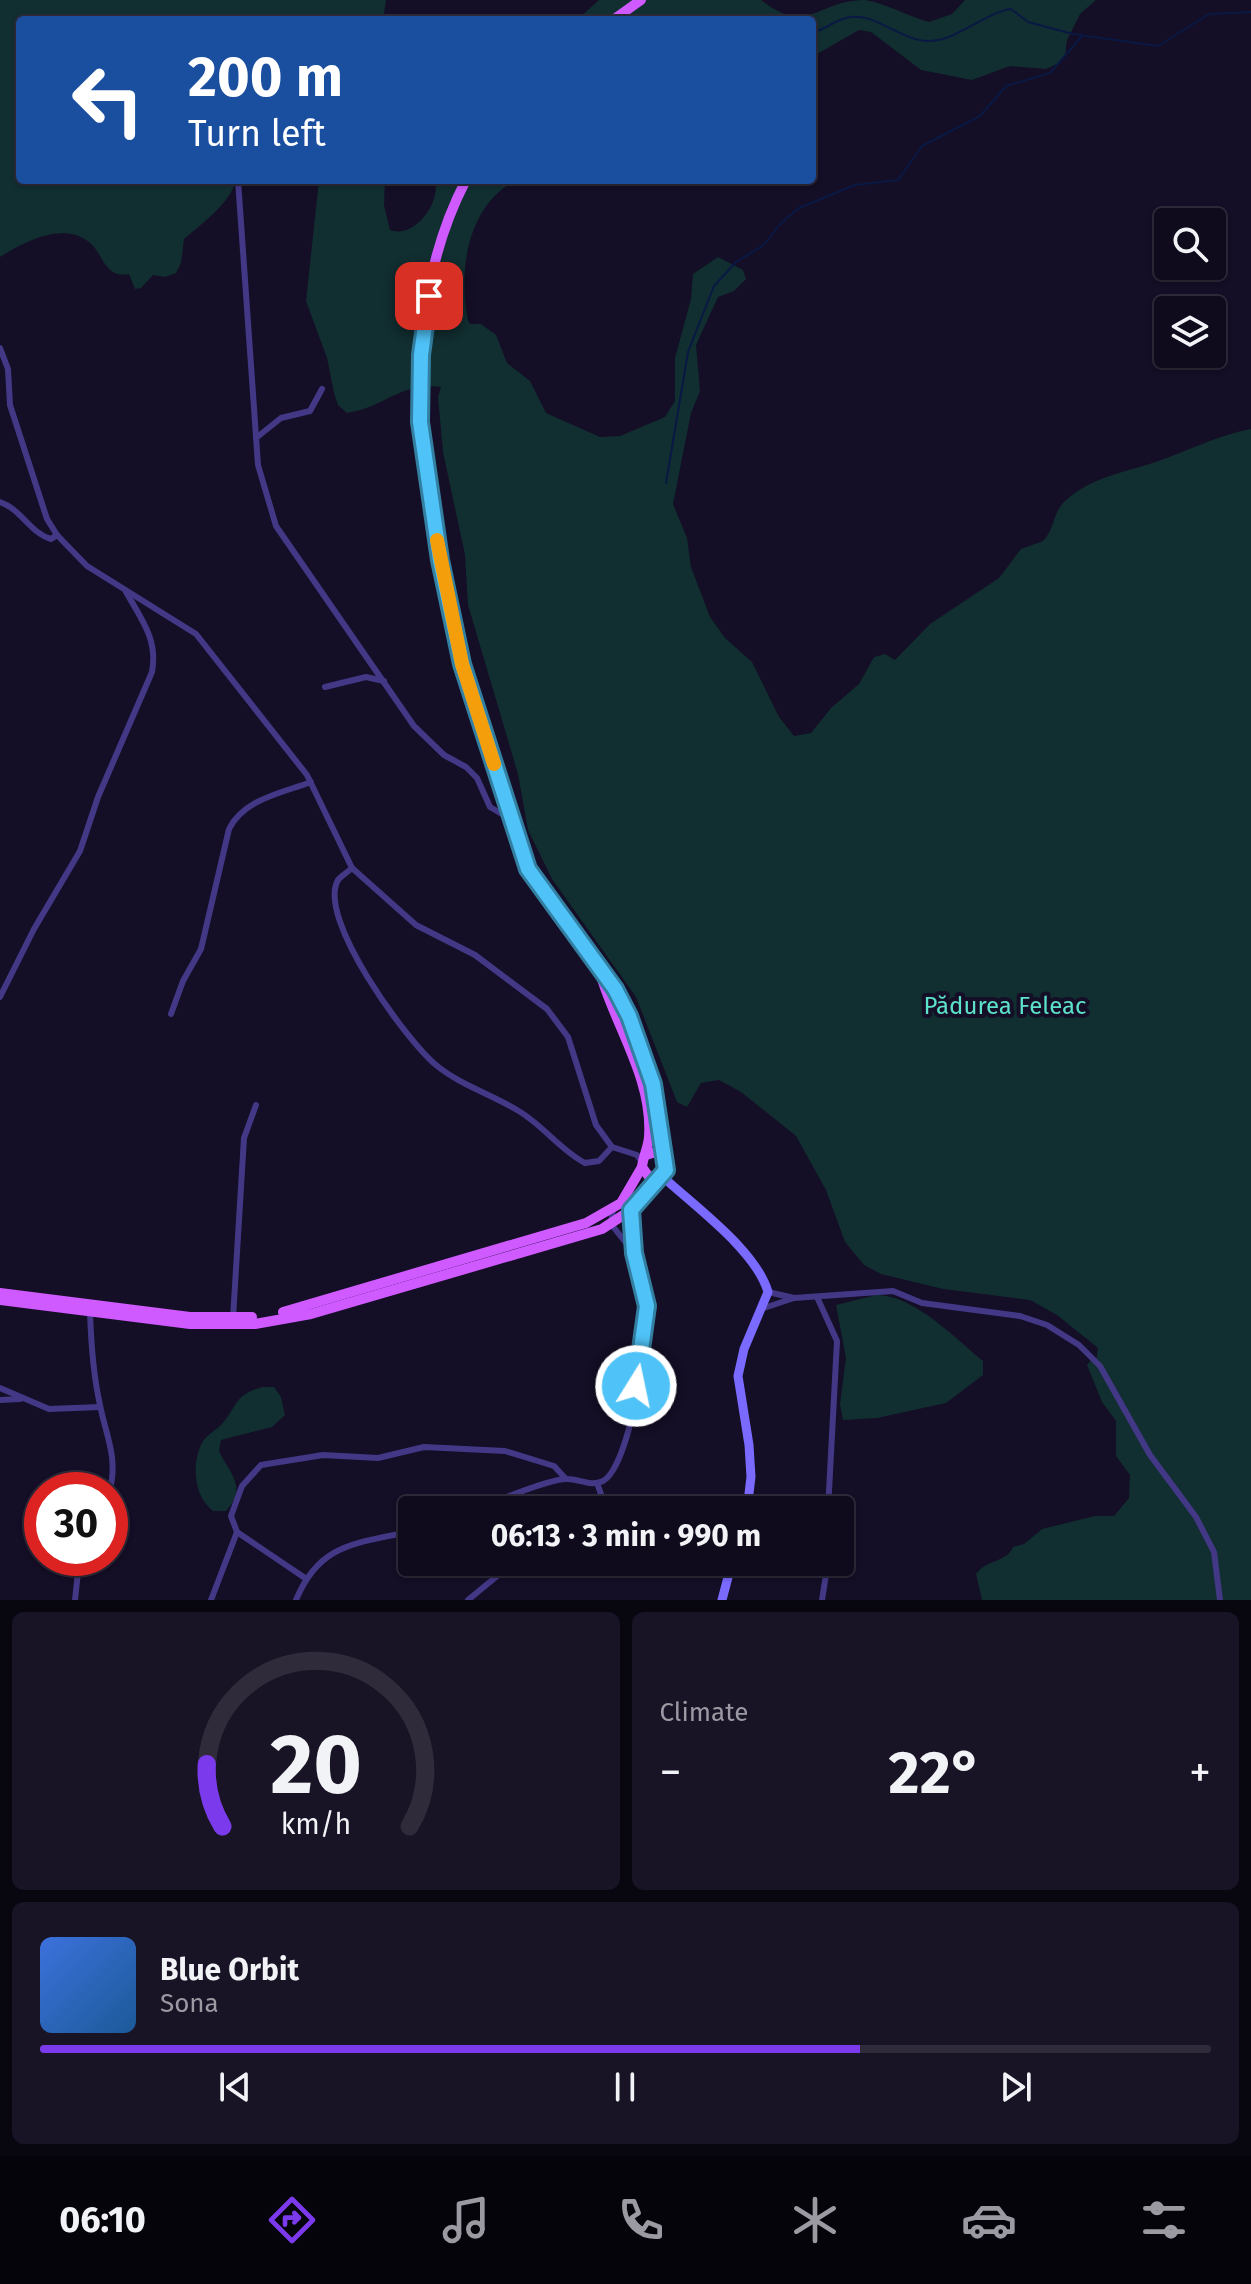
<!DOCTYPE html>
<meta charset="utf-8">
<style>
:root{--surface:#0f0a1c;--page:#181325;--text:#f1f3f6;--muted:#9b9aa3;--line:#2f2b3b;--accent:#7c3aed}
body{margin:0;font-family:"Fira Sans",sans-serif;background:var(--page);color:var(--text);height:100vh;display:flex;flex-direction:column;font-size:30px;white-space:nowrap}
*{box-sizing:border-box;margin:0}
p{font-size:26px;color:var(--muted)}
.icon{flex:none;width:44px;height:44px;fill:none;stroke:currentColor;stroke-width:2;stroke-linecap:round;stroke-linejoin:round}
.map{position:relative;height:1600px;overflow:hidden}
.details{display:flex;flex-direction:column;gap:12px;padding:12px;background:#08060f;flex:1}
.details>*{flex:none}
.banner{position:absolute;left:16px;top:16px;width:800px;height:168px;border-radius:8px;box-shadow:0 2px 6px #0004,0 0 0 2px var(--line);background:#1a4fa0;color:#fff;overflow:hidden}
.tools{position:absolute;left:1154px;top:208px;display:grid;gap:16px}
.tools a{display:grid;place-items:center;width:72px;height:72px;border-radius:8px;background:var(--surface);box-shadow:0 2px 6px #0004,0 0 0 2px var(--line);font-size:40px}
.speed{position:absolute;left:24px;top:1472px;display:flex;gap:16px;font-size:40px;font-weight:700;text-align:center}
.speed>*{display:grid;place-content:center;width:104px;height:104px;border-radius:50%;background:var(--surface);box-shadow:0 2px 6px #0004,0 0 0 2px var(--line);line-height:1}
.speed .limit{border:12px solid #d22;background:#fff;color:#111}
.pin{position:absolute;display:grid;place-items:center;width:68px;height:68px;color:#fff;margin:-34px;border-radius:16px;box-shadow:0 4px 12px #0006}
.me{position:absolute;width:88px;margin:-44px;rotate:10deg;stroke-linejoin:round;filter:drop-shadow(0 0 6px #0008)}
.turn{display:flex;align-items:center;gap:28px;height:168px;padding:0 40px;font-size:36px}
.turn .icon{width:104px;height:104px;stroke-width:2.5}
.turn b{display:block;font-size:56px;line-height:68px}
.big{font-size:60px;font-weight:700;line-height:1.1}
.details .tile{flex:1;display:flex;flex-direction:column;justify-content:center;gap:12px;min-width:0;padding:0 28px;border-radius:12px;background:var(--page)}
.details .dial{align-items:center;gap:0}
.dial svg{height:208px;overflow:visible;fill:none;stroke:var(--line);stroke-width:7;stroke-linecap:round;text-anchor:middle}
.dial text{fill:var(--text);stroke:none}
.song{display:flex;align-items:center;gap:24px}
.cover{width:96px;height:96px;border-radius:12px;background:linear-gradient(135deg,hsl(220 70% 55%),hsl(210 70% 35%))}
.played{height:8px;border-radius:4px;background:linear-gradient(90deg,var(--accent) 70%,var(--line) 70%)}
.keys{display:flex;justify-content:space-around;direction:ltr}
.heat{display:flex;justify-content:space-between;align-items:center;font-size:44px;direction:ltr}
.details .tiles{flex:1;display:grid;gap:12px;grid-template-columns:1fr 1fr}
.tile:last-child{grid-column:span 2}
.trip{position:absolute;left:398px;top:1496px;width:456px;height:80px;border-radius:8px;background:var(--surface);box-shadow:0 2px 6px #0004,0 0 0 2px var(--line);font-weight:700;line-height:80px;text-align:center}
.menu{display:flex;height:128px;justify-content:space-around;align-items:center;background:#06040b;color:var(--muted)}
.menu .icon{width:56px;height:56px}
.menu .selected{color:var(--accent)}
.menu b{font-size:36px;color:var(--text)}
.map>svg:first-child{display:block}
</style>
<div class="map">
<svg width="1251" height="1600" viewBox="0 0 1251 1600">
<rect width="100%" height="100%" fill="#140e26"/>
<g fill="#112e30">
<path d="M0,0h386l-3,20h-363v160h216c-4,21 -35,45 -52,59l-3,24 -5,10 -11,4 -12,-2 -12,13 -6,1 -6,-15c-25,5 -25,-20 -40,-32 -27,-21 -66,1 -89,15z"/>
<path d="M599,0h162c47,37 56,0 104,0 23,4 42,16 64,22l23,-8 13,-14h131l-16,14 -13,26 -2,17 -8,7 -11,5 -36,-3 -38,14 -51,-10 -50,-38 -12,-2 -47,27v-37h-235z"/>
<path d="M319,180h66l-1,25 6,25c25,9 51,-28 45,-50h81c-49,26 -58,91 -48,140l2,4h11l15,11 11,28 23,18 16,32 54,24 20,-1 45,-19 10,-16v-43l16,-59 2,-25 25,-17 25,13 3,9 -12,12 -16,6 -22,48 4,46 -9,22 -18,91 14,34 4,29 19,50 15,21 27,24 27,55 15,19 17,-3 20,-25 28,-24 15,-27 11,-3 10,6 35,-36 69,-46 22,-29 22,-8c11,-11 10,-27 20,-38 28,-28 67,-31 101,-44 30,-11 55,-24 87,-30v1171h-269l-6,-26c11,-15 30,-11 37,-27l11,-3 18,-15 53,-13h19l15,-18 1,-23 -14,-19v-35l-14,-19 -15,-37 4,-5 5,2 2,-14 -41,-33 -27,-15 -87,-11 -62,-15 -17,-9 -19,-23 -19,-52 -30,-54 -55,-44 -22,-12 -18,3 -14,24 -10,-5 -41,-105 -84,-118 -24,-49 -10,-56 -50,-169 -3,-50 -22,-103 -5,-55 3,-10c-41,-5 -57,21 -94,26l-9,-8 -4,-12 -7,-35 -21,-57z"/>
<path d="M876,1295c37,-1 80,44 107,66v14l-37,28 -69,15 -34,2 -3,-16 6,-46 -10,-53z"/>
<path d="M262,1387h12l7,10 4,18 -13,12 -51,13 -2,11c11,23 29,36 7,60h-13c-20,-15 -22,-49 -10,-70 5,-7 13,-11 19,-17 17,-20 11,-28 40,-37z"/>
</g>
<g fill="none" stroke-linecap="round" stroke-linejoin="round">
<g stroke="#091944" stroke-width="2">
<path d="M812,33c12,-3 22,-12 34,-15 29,-8 54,24 84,23 26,0 54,-28 81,-32l17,13 45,12 85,12 51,-32 42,-2"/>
<polyline points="666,483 688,352 714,286 736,262 764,245 780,224 799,208 855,185 898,180 922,146 980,116 1006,86 1050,73 1082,36"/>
</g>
<g stroke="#423886" stroke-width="6">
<polyline points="238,180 258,465 276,526 414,726 444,755 466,767 477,778 490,807 507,817"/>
<polyline points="0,348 8,369 10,405 47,519 57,535 87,566 196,634 307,775 352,868 416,925 475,955 547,1009 568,1037 596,1125 612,1147 637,1155 642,1162"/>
<polyline points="256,438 281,418 310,411 322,389"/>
<path d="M0,502c21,7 30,31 51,37l6,-4"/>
<polyline points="325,687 366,677 384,681"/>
<path d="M352,868c-4,4 -11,8 -14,12 -22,38 69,161 98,185 24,20 55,29 81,45 25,14 43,40 68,53l14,-2 13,-14"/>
<path d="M0,997l34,-68 46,-78 18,-54 54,-125c6,-32 -10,-52 -26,-80"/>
<path d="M171,1014l12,-33 18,-32 28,-120c15,-30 53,-36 82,-47"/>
<polyline points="613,1209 611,1224 634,1253"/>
<polyline points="768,1292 794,1298 893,1291 922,1303 1020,1316 1047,1325 1079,1345 1100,1366 1150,1455 1196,1517 1214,1552 1220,1600"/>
<polyline points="817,1297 837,1341 828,1510"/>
<polyline points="764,1308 794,1298"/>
<path d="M90,1312c1,31 3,62 10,93 6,31 18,52 10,85"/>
<polyline points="233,1318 244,1138 256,1105"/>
<polyline points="0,1388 49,1409 100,1407"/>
<polyline points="0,1400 20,1399"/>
<path d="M475,1510c19,-8 73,-31 92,-31 13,0 23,8 36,2 27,-15 46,-144 44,-175 -2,-33 -18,-62 -16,-96"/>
<polyline points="587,1510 601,1494 597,1483"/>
<polyline points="237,1532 305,1578"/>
<polyline points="75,1600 78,1572 85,1558"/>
<polyline points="211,1600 237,1532 231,1516 242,1486 261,1465 323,1455 378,1458 424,1447 505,1451 554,1466 566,1479"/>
<path d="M296,1600c24,-58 61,-56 116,-69"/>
<polyline points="468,1600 514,1562"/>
<polyline points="822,1600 828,1562"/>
</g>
<g stroke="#7a6aff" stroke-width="9">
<path d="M662,1176c32,30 94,74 106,116l-24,57 -6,27 11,69 2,32 -4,33"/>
<polyline points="722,1600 732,1562"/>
</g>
<g stroke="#cf5aff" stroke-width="10">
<polyline points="613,20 641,0"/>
<path d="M466,180c-88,169 -33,390 20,561 13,42 23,87 42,127 24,51 77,94 99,144 12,27 23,56 29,86 4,20 2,40 9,60"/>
<path d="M602,979c16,51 51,102 47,158 -1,11 -6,20 -7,30l7,10 13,-1 5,-10 -2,-8 -9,-6 -10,3"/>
<polyline points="0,1293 190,1317 252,1317"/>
<polyline points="0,1300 190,1324 255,1324 311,1314 602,1229 631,1210 659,1177"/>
<polyline points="283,1312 586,1223 621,1203 642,1167"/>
</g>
</g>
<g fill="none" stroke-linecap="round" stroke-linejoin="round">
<defs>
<polyline id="route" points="429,296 421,355 420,422 440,560 462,664 528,869 615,989 629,1016 653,1084 666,1170 631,1210 634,1253 647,1306 636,1386"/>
</defs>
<use href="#route" stroke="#337fa1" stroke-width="20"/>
<use href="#route" stroke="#4fc3f7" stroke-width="14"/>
<polyline stroke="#f59e0b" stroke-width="14" points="437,540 462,664 494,764"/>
</g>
<g text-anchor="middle" stroke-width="8" stroke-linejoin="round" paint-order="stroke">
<g font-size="24" fill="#5ce2cc" stroke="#140e26">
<text x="1005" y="1014">Pădurea Feleac</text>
</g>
</g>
</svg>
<div class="tools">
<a><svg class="icon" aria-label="search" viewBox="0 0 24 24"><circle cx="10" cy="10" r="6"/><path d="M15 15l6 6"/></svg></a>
<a><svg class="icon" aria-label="layers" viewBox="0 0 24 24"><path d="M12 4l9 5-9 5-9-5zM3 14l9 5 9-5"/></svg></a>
</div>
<div class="speed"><div class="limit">30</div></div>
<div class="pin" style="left:429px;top:296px;background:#d93025"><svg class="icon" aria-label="arrive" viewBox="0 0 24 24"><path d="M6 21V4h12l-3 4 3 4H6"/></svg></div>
<svg class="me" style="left:636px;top:1386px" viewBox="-20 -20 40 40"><circle r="17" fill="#4fc3f7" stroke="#fff" stroke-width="3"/><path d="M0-11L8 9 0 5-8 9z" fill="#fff"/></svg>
<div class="trip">06:13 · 3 min · 990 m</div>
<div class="banner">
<div class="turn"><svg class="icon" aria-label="left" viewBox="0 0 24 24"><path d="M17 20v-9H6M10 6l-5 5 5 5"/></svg><div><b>200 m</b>Turn left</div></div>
</div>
</div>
<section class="details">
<div class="tiles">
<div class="tile dial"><svg viewBox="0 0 100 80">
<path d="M14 69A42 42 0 1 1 86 69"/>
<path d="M14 69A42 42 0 0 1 8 45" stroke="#7c3aed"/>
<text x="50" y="56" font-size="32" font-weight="700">20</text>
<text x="50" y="72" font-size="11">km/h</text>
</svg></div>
<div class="tile"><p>Climate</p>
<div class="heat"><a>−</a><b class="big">22°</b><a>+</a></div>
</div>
<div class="tile">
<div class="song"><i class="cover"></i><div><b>Blue Orbit</b><p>Sona</p></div></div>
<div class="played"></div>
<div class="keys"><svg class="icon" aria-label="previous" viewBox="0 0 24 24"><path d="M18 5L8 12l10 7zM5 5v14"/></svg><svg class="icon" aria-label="pause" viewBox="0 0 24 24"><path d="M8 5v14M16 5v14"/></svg><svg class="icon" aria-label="next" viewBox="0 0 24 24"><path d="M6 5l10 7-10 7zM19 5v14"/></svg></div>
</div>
</div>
</section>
<nav class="menu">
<b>06:10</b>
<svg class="icon selected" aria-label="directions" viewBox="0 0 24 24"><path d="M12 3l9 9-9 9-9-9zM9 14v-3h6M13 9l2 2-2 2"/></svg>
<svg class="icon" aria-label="music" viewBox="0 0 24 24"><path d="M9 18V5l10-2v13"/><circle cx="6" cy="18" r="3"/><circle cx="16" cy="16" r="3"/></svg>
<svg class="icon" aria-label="phone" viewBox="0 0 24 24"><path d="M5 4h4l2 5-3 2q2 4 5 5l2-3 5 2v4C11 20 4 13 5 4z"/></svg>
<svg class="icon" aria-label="climate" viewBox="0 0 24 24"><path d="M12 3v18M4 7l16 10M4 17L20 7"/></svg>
<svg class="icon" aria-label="car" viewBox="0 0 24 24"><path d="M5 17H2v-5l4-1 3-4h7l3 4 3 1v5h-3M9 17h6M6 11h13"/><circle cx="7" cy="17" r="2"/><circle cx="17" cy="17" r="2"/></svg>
<svg class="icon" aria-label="filters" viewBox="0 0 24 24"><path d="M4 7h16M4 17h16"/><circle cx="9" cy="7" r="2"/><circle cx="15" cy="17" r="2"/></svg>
</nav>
